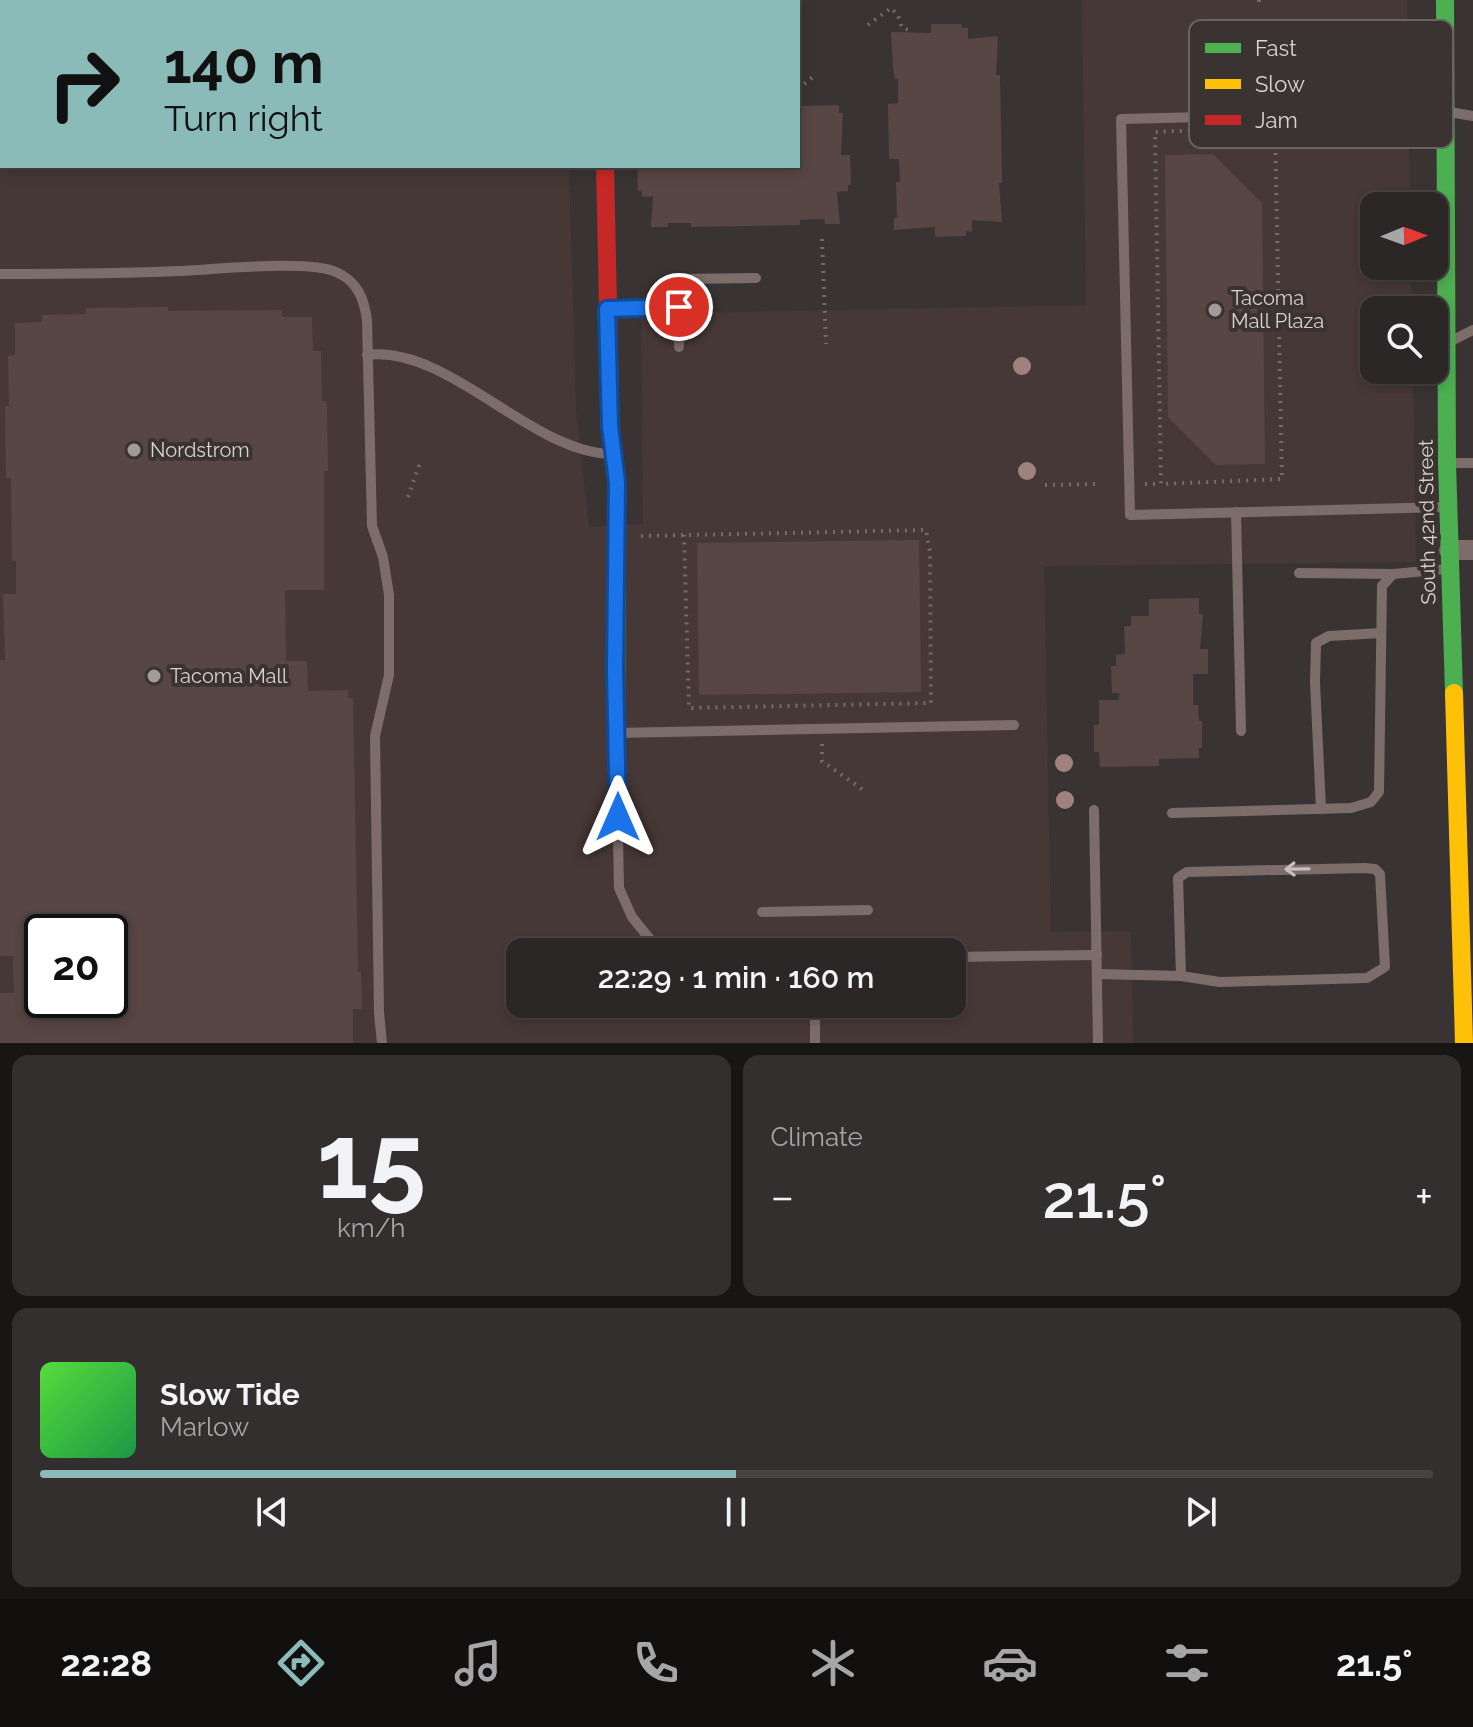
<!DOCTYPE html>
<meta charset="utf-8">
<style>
:root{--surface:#2b2726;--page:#332f2e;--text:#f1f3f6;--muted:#a6a5a7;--line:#474443;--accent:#8bbbb9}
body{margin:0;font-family:Raleway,sans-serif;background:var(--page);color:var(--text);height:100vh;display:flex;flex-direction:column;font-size:30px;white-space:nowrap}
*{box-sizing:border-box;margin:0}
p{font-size:26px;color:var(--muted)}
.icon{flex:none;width:44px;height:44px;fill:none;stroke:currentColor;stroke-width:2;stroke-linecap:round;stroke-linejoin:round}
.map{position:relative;height:1043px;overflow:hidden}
.side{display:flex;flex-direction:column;gap:12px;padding:12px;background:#181515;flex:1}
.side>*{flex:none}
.hud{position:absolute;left:0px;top:0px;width:800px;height:168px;box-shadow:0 4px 12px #0003,0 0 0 2px var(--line);background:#8bbbb9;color:#111;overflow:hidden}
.needle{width:52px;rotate:89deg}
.tools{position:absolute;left:1360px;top:192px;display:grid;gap:16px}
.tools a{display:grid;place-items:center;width:88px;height:88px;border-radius:16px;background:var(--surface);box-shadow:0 4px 12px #0003,0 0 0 2px var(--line);font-size:40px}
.speed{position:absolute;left:24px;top:914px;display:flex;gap:16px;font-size:40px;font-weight:700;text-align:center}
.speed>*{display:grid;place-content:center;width:104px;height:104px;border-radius:50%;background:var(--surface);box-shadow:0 4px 12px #0003,0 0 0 2px var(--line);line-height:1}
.speed .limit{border:4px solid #111;border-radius:12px;background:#fff;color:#111}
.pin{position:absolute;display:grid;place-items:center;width:68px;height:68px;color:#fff;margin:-34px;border:4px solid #fff;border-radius:50%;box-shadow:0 2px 8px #0007}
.me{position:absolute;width:88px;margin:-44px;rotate:0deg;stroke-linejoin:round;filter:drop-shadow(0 0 6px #0008)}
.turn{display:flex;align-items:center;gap:28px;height:168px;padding:0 32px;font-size:36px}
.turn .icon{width:104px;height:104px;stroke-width:2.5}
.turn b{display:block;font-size:56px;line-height:68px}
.big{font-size:60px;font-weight:600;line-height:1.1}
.side .widget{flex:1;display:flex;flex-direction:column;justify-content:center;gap:12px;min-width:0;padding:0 28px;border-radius:16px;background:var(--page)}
.side .dial{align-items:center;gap:0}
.dial b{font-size:104px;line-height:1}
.song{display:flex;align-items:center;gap:24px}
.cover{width:96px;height:96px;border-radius:12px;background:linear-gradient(135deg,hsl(110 70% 55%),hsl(140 70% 35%))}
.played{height:8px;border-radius:4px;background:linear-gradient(90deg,var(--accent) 50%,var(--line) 50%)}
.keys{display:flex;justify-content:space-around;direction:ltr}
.heat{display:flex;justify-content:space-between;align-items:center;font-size:44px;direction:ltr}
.side .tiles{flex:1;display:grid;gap:12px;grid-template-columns:1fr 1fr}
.widget:last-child{grid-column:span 2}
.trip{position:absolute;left:506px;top:938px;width:460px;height:80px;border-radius:16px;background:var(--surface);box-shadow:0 4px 12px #0003,0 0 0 2px var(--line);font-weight:600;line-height:80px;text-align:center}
.tabs{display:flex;height:128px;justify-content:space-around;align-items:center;background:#11100f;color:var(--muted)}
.tabs .icon{width:56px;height:56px}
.tabs .selected{color:var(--accent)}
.tabs b{font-size:36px;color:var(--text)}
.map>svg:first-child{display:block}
</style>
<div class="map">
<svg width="1473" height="1043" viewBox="0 0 1473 1043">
<rect width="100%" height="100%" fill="#393433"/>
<g fill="#463836" fill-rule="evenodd">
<polygon points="68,0 542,0 545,2 44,2"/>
<path d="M1082,0h325l3,206h-36v60h37l1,44h-38v60h39l3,192 -372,4 7,366 80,-1 2,112h-1133v-1036h2v159h567l7,244 13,117 54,-3 -2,-210 445,-9zM42,932h68v68h-68zM520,952h432v52h-432z"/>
</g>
<g fill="#574643" fill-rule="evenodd">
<polygon points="931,24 961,24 962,28 968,28 968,39 998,36 996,75 1000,75 1002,183 999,183 1002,222 972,220 972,232 966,231 966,236 935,237 935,227 894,230 894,218 897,218 896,182 900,182 899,159 889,159 888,104 898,103 898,79 895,79 893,68 891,32 931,33"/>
<polygon points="839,105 839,113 843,113 841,155 850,155 851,185 848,185 848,191 837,192 840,224 825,224 824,219 800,220 800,225 691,227 691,223 668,223 668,227 651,227 653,196 642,197 642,191 638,191 637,166 798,166 798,106"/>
<polygon points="1213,154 1262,203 1265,464 1216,465 1168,417 1165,155"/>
<path d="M168,307v4l114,-1v7h30l1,34h8l1,50h5l1,70h-4v119h-39l1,71h21l1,30 40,-1v8h5l5,274h3l1,37h-9v34h-353v-50h14l-1,-37h-13v-296h5l-2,-66h13v-33h-4l-1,-83h-5l-1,-72h4l-1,-50 7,-1v-32l27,-1v-7l44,-1v-6zM42,932h68v68h-68z"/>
<polygon points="919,540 921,692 699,695 697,543"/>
<polygon points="1199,598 1199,614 1203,614 1200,649 1208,649 1208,674 1193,674 1193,705 1198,705 1199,721 1202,721 1202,748 1199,748 1199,758 1159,759 1159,766 1100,767 1099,752 1094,752 1094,725 1099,725 1099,700 1119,700 1119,693 1112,693 1111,666 1116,666 1116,655 1125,654 1124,626 1131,626 1131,616 1149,616 1149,599"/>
</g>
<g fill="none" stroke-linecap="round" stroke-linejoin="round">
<g stroke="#756b69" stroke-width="4" stroke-dasharray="2 6" stroke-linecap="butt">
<polyline points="1259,0 1259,6"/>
<polyline points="798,14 802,9"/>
<polyline points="868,25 891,8 898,15 902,28 909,30 909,33"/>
<polyline points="798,89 814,76"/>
<polygon points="1260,128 1275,128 1282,479 1161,484 1155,132"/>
<polyline points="822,239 826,344"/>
<polyline points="1145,484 1161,484"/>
<polyline points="1045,485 1098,484"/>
<polyline points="408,497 421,460"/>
<polyline points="641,536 926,530 930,552 931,703 689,708 684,535"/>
<polyline points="822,744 822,761 866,792"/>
</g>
<g stroke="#7d6d6a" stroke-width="10">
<path d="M0,274c59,0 118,0 177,-3 34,-1 132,-12 159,1 21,9 28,26 31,48l5,206 11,31 6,38v80l-14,61 4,277 3,30"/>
<polyline points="609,309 679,307"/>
<polyline points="1451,341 1473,330"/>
<polyline points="679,347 678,279 756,278"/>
<path d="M367,355c82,-10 164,98 245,99"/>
<polyline points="1451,463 1473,463"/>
<polyline points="1446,507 1130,515 1121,119 1444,111 1473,116"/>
<polyline points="1236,512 1241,731"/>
<polyline points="1299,573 1393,574"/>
<polyline points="1321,809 1315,682 1316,643 1329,636 1381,633"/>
<polyline points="1094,810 1098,1043"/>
<polyline points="1172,813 1351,808 1371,802 1379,792 1382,586 1393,574 1447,569"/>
<polyline points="762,912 868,910"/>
<polyline points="667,952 657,948 632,917 619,888 616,733 1014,725"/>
<polyline points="952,957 1097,955"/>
<polyline points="1097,974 1181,976 1220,982 1367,978 1385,967 1380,874 1375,869 1365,868 1187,872 1178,878 1181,976"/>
<polyline points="815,1004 815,1043"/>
</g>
<g stroke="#7d6d6a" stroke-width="20">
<polyline points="602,0 602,2"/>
<polyline points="1449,550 1473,550"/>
</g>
<g stroke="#4caf50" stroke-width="18">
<polyline points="1445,0 1447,463 1454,693"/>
<polyline points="609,353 610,426 617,483 616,733"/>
</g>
<polyline stroke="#ffc107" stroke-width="18" points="1454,693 1464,1043"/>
<polyline stroke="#c62828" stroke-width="18" points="605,166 609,353"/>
</g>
<g fill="#9f827d">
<circle cx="1022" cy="366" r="9"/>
<circle cx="1027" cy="471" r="9"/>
<circle cx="1064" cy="763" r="9"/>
<circle cx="1065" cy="800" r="9"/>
</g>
<defs><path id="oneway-shaft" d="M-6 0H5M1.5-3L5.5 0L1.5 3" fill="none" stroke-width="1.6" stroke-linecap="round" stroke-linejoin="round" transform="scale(2)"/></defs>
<use stroke="#c7bfbd" href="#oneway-shaft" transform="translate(1297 869) rotate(179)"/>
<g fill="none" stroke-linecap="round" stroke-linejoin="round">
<defs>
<polyline id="route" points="618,817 615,670 617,483 610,426 607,309 679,307"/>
</defs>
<use href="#route" stroke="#114b97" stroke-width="20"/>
<use href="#route" stroke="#1a73e8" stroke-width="14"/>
</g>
<g fill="#a19b9a" stroke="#3b3331" stroke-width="3">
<circle cx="1215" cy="310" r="8"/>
<circle cx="134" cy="450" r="8"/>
<circle cx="154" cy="676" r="8"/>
</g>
<g text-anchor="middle" stroke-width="8" stroke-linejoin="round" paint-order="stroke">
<g font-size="20" fill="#d9d3d2" stroke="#3b3331" text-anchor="start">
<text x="1231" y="305">Tacoma<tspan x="1231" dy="23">Mall Plaza</tspan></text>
<text x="150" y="457">Nordstrom</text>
<text x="170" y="683">Tacoma Mall</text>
</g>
<g font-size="20" fill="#d9d3d2" stroke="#3b3331">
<text transform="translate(1427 522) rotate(-91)" y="7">South 42nd Street</text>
</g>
</g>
<rect x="1189" y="20" width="264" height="128" rx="12" fill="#3b3331" stroke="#6a6361" stroke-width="2"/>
<rect x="1205" y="43" width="36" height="10" fill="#4caf50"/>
<rect x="1205" y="79" width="36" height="10" fill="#ffc107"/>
<rect x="1205" y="115" width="36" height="10" fill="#c62828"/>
<g font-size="22" fill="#d9d3d2">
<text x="1255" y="56">Fast</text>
<text x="1255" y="92">Slow</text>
<text x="1255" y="128">Jam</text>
</g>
</svg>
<div class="tools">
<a><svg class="needle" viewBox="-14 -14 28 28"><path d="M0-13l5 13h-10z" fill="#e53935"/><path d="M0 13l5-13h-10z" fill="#a6a5a7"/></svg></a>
<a><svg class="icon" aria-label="search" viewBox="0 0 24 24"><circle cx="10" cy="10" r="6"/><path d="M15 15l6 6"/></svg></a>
</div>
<div class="speed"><div class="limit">20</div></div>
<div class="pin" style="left:679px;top:307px;background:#d93025"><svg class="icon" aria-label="arrive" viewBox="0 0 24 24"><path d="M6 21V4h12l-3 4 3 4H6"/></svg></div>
<svg class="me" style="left:618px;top:817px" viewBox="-20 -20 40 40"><path d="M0-17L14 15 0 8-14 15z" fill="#1a73e8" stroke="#fff" stroke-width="4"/></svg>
<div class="trip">22:29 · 1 min · 160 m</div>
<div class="hud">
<div class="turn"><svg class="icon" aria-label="right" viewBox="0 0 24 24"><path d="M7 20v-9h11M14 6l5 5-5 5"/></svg><div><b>140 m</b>Turn right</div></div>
</div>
</div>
<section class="side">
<div class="tiles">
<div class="widget dial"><b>15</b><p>km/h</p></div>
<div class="widget"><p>Climate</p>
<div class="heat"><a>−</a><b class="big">21.5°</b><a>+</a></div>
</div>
<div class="widget">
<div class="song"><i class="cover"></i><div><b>Slow Tide</b><p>Marlow</p></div></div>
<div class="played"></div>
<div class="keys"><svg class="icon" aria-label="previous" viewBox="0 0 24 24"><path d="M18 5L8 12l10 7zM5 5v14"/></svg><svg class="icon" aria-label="pause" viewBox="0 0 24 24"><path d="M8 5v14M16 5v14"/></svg><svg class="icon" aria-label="next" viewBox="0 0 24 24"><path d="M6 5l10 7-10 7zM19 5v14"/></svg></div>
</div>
</div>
</section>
<nav class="tabs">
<b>22:28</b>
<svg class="icon selected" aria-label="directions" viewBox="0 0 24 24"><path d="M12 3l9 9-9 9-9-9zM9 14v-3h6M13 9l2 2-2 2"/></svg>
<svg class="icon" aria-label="music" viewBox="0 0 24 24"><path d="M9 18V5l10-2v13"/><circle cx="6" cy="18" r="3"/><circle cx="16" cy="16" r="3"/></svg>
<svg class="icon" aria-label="phone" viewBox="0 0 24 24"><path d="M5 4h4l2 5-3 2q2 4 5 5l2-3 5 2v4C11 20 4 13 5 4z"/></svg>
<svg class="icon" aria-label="climate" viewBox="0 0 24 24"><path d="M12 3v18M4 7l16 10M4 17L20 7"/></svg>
<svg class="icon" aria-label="car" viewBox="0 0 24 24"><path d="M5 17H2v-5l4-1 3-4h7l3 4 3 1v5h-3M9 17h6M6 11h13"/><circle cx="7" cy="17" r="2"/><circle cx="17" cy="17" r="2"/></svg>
<svg class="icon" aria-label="filters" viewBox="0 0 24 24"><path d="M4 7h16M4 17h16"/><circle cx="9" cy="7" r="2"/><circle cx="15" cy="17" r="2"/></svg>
<b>21.5°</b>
</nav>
